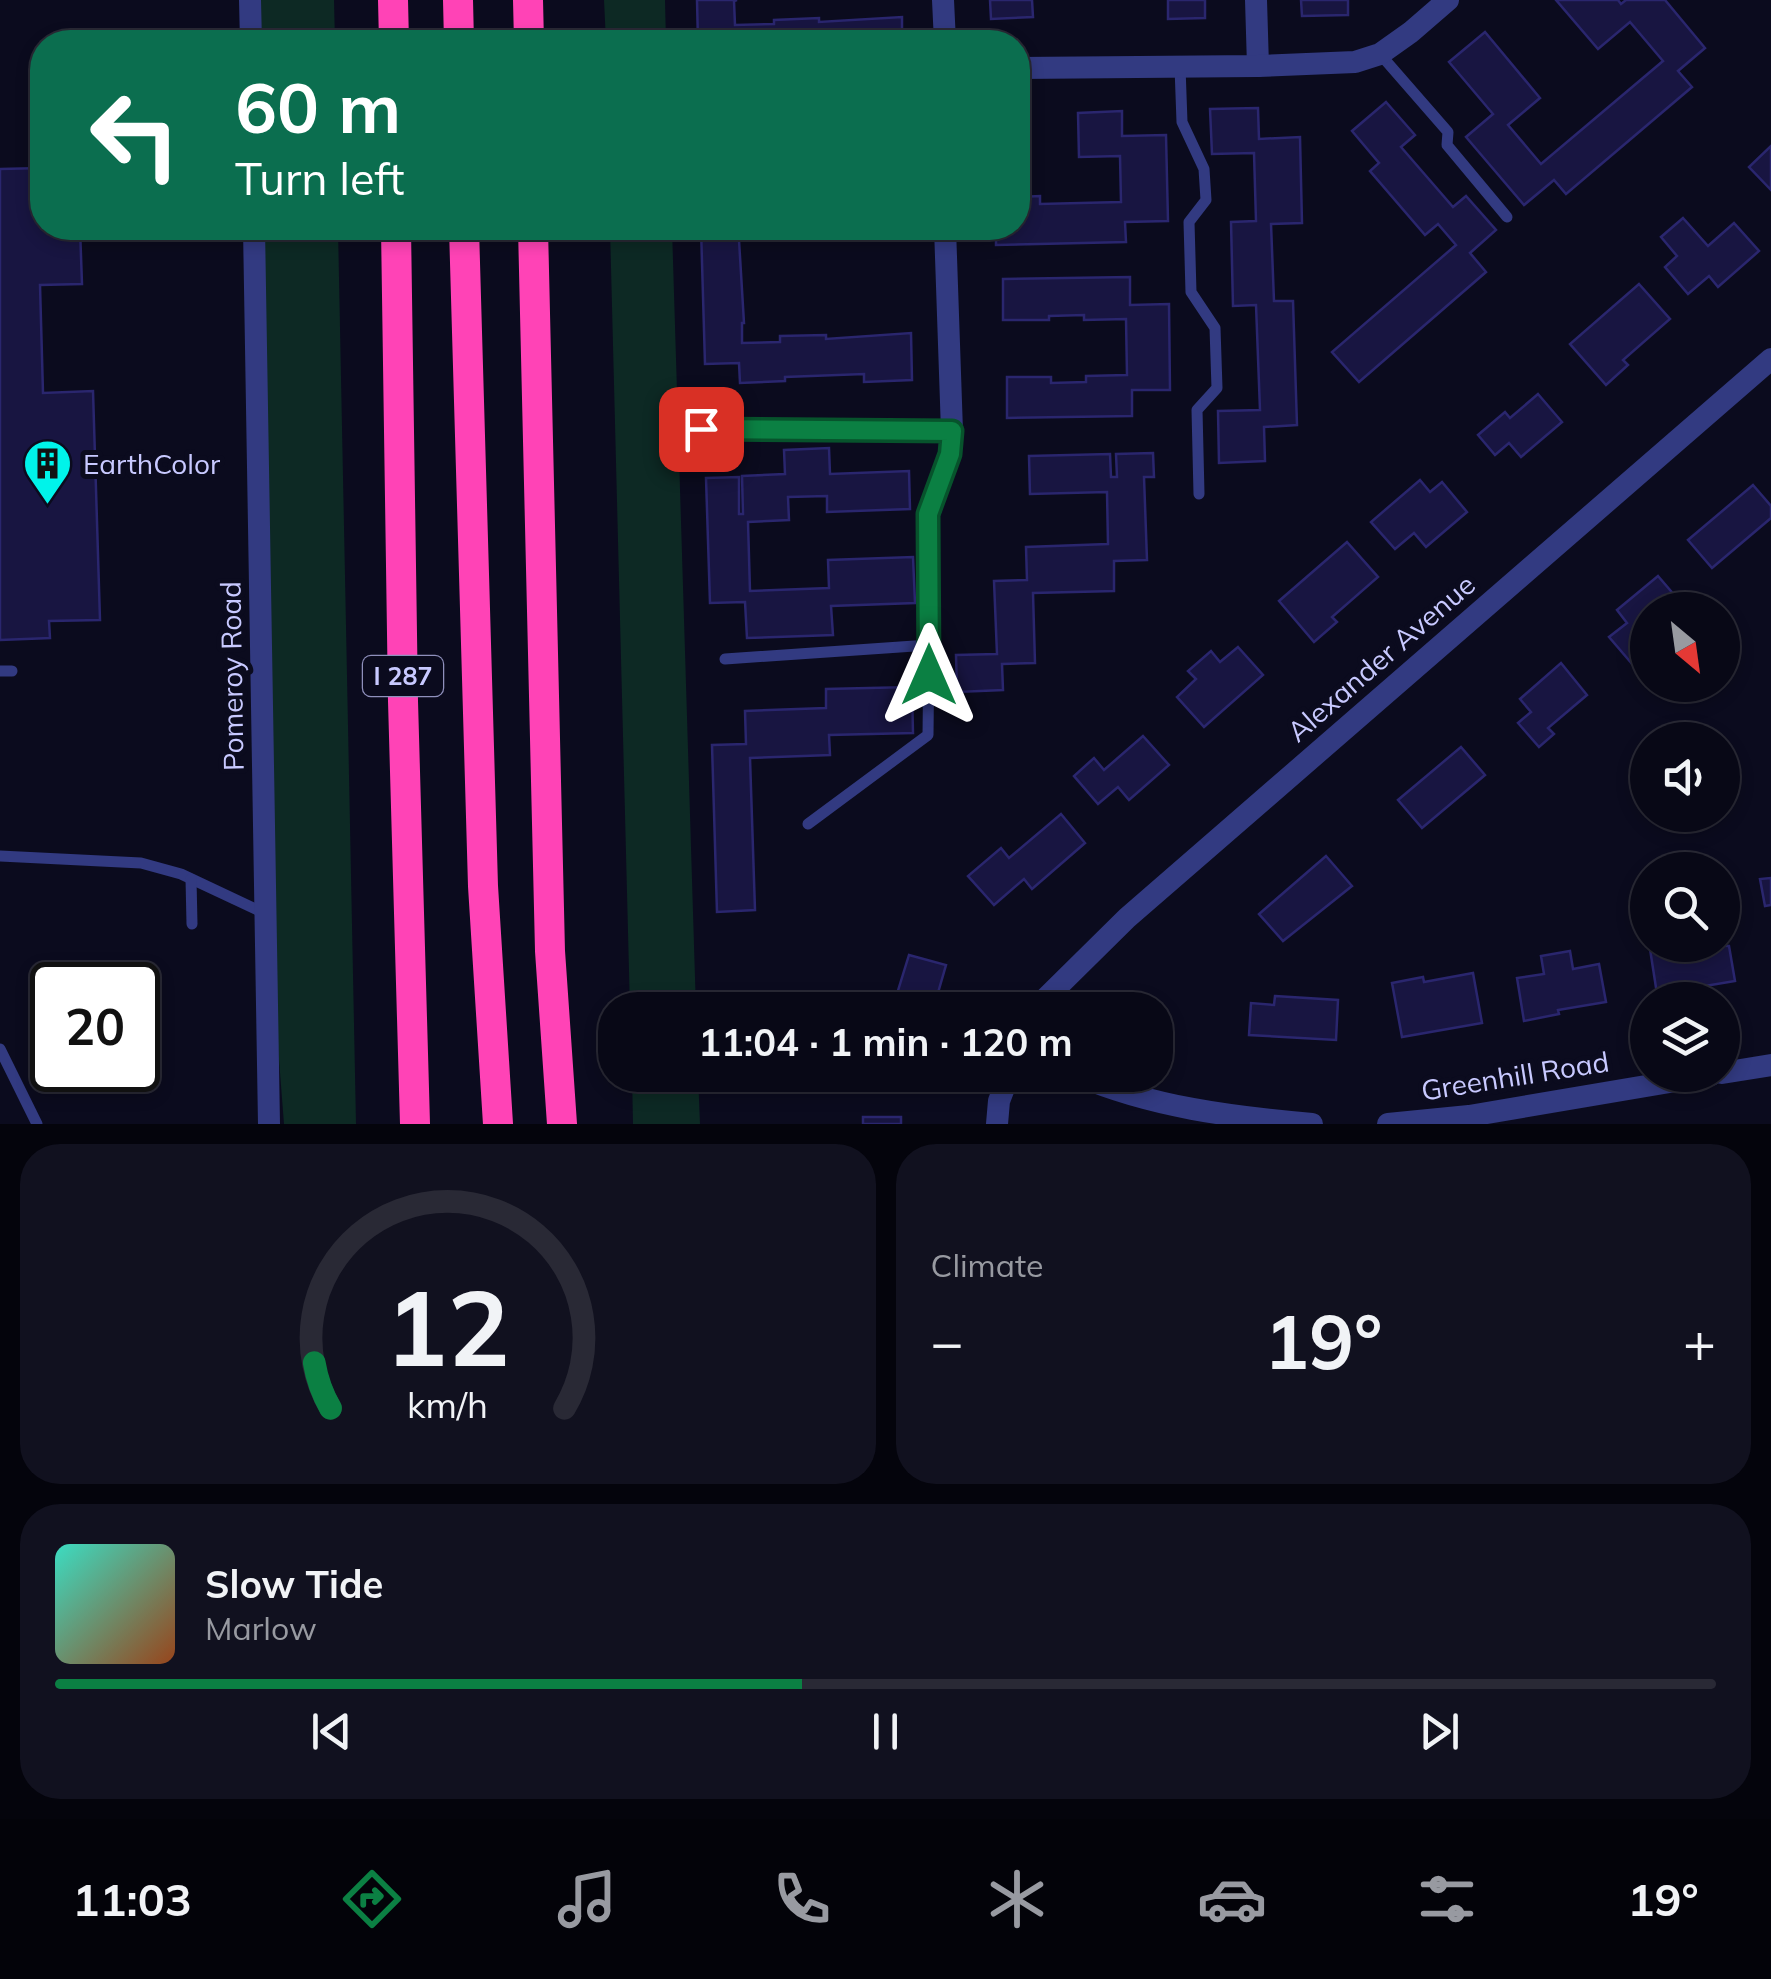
<!DOCTYPE html>
<meta charset="utf-8">
<style>
:root{--surface:#080816;--page:#11111f;--text:#f1f3f6;--muted:#989aa1;--line:#292935;--accent:#0b8043}
body{margin:0;font-family:Mulish,sans-serif;background:var(--page);color:var(--text);height:100vh;display:flex;flex-direction:column;font-size:38px;white-space:nowrap}
*{box-sizing:border-box;margin:0}
p{font-size:32px;color:var(--muted)}
.icon{flex:none;width:55px;height:55px;fill:none;stroke:currentColor;stroke-width:2;stroke-linecap:round;stroke-linejoin:round}
.map{position:relative;height:1124px;overflow:hidden}
.panel{display:flex;flex-direction:column;gap:20px;padding:20px;background:#04040c;flex:1}
.panel>*{flex:none}
.hud{position:absolute;left:30px;top:30px;width:1000px;height:210px;border-radius:40px;box-shadow:0 5px 15px #0003,0 0 0 2px var(--line);background:#0b6e4f;color:#fff;overflow:hidden}
.needle{width:65px;rotate:151deg}
.fabs{position:absolute;left:1630px;top:592px;display:grid;gap:20px}
.fabs a{display:grid;place-items:center;width:110px;height:110px;border-radius:50%;background:var(--surface);box-shadow:0 5px 15px #0003,0 0 0 2px var(--line);font-size:50px}
.speed{position:absolute;left:30px;top:962px;display:flex;gap:20px;font-size:50px;font-weight:700;text-align:center}
.speed>*{display:grid;place-content:center;width:130px;height:130px;border-radius:50%;background:var(--surface);box-shadow:0 5px 15px #0003,0 0 0 2px var(--line);line-height:1}
.speed .limit{border:5px solid #111;border-radius:15px;background:#fff;color:#111}
.pin{position:absolute;display:grid;place-items:center;width:85px;height:85px;color:#fff;margin:-42px;border-radius:20px;box-shadow:0 5px 15px #0006}
.me{position:absolute;width:110px;margin:-55px;rotate:0deg;stroke-linejoin:round;filter:drop-shadow(0 0 8px #0008)}
.turn{display:flex;align-items:center;gap:35px;height:210px;padding:0 40px;font-size:45px}
.turn .icon{width:130px;height:130px;stroke-width:2.5}
.turn b{display:block;font-size:70px;line-height:85px}
.big{font-size:75px;font-weight:700;line-height:1.1}
.panel .widget{flex:1;display:flex;flex-direction:column;justify-content:center;gap:15px;min-width:0;padding:0 35px;border-radius:40px;background:var(--page)}
.panel .dial{align-items:center;gap:0}
.dial svg{height:260px;overflow:visible;fill:none;stroke:var(--line);stroke-width:7;stroke-linecap:round;text-anchor:middle}
.dial text{fill:var(--text);stroke:none}
.song{display:flex;align-items:center;gap:30px}
.cover{width:120px;height:120px;border-radius:15px;background:linear-gradient(135deg,hsl(170 70% 55%),hsl(20 70% 35%))}
.played{height:10px;border-radius:5px;background:linear-gradient(90deg,var(--accent) 45%,var(--line) 45%)}
.keys{display:flex;justify-content:space-around;direction:ltr}
.heat{display:flex;justify-content:space-between;align-items:center;font-size:55px;direction:ltr}
.panel .tiles{flex:1;display:grid;gap:20px;grid-template-columns:1fr 1fr}
.widget:last-child{grid-column:span 2}
.trip{position:absolute;left:598px;top:992px;width:575px;height:100px;border-radius:40px;background:var(--surface);box-shadow:0 5px 15px #0003,0 0 0 2px var(--line);font-weight:700;line-height:100px;text-align:center}
.tabs{display:flex;height:160px;justify-content:space-around;align-items:center;background:#030309;color:var(--muted)}
.tabs .icon{width:70px;height:70px}
.tabs .on{color:var(--accent)}
.tabs b{font-size:45px;color:var(--text)}
.map>svg:first-child{display:block}
</style>
<div class="map">
<svg width="1771" height="1124" viewBox="0 0 1771 1124">
<rect width="100%" height="100%" fill="#0b0b1e"/>
<g fill="#0d2924">
<polygon points="246,0 334,0 335,42 247,42"/>
<polygon points="604,0 665,0 666,42 606,42"/>
<polygon points="250,228 338,228 356,1124 284,1124 262,842"/>
<polygon points="610,228 672,228 696,1010 630,1010"/>
<polygon points="632,1075 698,1075 700,1124 633,1124"/>
</g>
<g fill="#181541" stroke="#2a266e" stroke-width="2.5">
<polygon points="697,0 737,0 734,1 735,25 774,24 774,20 819,18 819,22 902,17 902,42 698,42"/>
<polygon points="990,0 1032,0 1033,17 991,19"/>
<polygon points="1168,0 1205,0 1205,18 1168,19"/>
<polygon points="1301,0 1348,0 1348,15 1302,16"/>
<polygon points="1556,0 1618,0 1621,4 1626,0 1665,0 1705,48 1678,71 1692,87 1566,194 1554,180 1524,205 1466,137 1493,114 1449,62 1485,32 1540,98 1508,125 1541,164 1663,61 1630,22 1598,49"/>
<polygon points="1386,102 1415,135 1401,147 1453,207 1466,196 1496,230 1470,253 1486,272 1359,382 1332,352 1456,245 1438,224 1425,235 1370,171 1379,163 1352,131"/>
<polygon points="1258,108 1259,139 1300,137 1302,223 1271,224 1274,301 1293,301 1297,425 1264,427 1265,461 1219,463 1218,411 1260,410 1256,305 1233,306 1231,222 1256,221 1254,153 1212,154 1210,109"/>
<polygon points="1122,111 1122,136 1166,135 1168,221 1125,222 1126,242 996,245 996,228 1018,228 1018,197 1040,196 1040,204 1121,202 1120,156 1079,157 1078,113"/>
<polygon points="1771,146 1771,190 1749,167"/>
<polygon points="42,168 42,228 80,228 82,284 40,285 43,393 93,391 100,620 49,621 50,638 0,640 0,169"/>
<polygon points="1683,218 1708,246 1734,223 1759,251 1718,287 1709,276 1688,294 1665,267 1677,256 1661,237"/>
<polygon points="701,228 742,228 742,240 739,240 744,323 742,323 742,343 780,342 780,336 826,335 826,339 911,333 912,380 864,382 864,374 785,377 785,381 740,383 739,363 705,364"/>
<polygon points="1130,277 1130,305 1169,304 1170,390 1132,390 1132,416 1007,418 1007,377 1051,377 1051,383 1086,382 1086,376 1127,375 1126,319 1084,320 1084,315 1049,316 1049,320 1003,320 1003,279"/>
<polygon points="1639,284 1670,319 1623,360 1628,365 1606,385 1570,344"/>
<polygon points="1538,394 1562,422 1521,457 1509,443 1495,455 1478,435 1505,412 1510,418"/>
<polygon points="829,448 830,474 909,471 910,509 827,512 827,496 788,497 789,520 748,522 750,591 829,588 828,560 913,557 915,603 831,606 833,635 747,638 745,602 710,603 706,478 739,477 739,514 743,514 742,476 785,474 784,450"/>
<polygon points="1153,453 1154,477 1144,477 1147,560 1114,561 1114,591 1033,593 1035,663 1002,664 1003,690 957,692 956,655 997,654 994,581 1027,580 1026,547 1108,544 1107,492 1030,494 1029,456 1110,454 1111,477 1117,477 1116,454"/>
<polygon points="1420,480 1430,492 1442,482 1467,512 1426,547 1414,533 1395,549 1371,522"/>
<polygon points="1753,485 1771,506 1771,518 1712,568 1688,540"/>
<polygon points="1347,542 1378,577 1332,617 1337,622 1314,642 1279,601"/>
<polygon points="1658,576 1682,604 1674,610 1648,610 1648,652 1633,665 1609,637 1627,623 1617,610"/>
<polygon points="1238,647 1263,675 1204,727 1177,697 1196,679 1188,671 1211,651 1220,662"/>
<polygon points="1561,663 1587,695 1548,728 1554,734 1539,747 1518,723 1531,712 1520,699"/>
<polygon points="912,687 913,733 829,735 830,755 750,758 755,910 717,912 712,745 746,744 745,711 826,708 826,689"/>
<polygon points="1143,736 1169,765 1129,800 1118,787 1098,804 1074,776 1094,758 1104,770"/>
<polygon points="1461,747 1485,775 1422,828 1398,800"/>
<polygon points="1061,814 1085,843 1032,889 1024,879 994,905 968,876 1001,848 1009,858"/>
<polygon points="1326,856 1352,886 1283,941 1259,914"/>
<polygon points="1771,878 1771,905 1765,906 1760,879"/>
<polygon points="1675,945 1677,954 1707,949 1707,945 1729,946 1735,981 1657,994 1650,949"/>
<polygon points="1570,951 1573,969 1599,964 1606,1002 1558,1010 1559,1014 1524,1021 1517,978 1544,974 1541,956"/>
<polygon points="909,955 946,965 933,1010 892,1010"/>
<polygon points="1473,973 1482,1023 1402,1037 1392,983 1423,977 1424,982"/>
<polygon points="1275,996 1338,1000 1336,1040 1249,1035 1251,1003 1274,1005"/>
<rect x="863" y="1117" width="38" height="7"/>
</g>
<g fill="none" stroke-linecap="round" stroke-linejoin="round">
<g stroke="#323a81" stroke-width="11">
<polyline points="1380,54 1448,132 1447,145 1507,217"/>
<polyline points="1180,67 1182,122 1204,169 1206,200 1189,222 1191,292 1215,328 1217,388 1197,410 1199,494"/>
<polyline points="701,429 952,431"/>
<polyline points="725,659 929,645 928,735 808,824"/>
<polyline points="0,671 12,671"/>
<polyline points="0,856 141,863 181,874 266,914"/>
<polyline points="191,879 192,924"/>
<polyline points="0,1049 37,1124"/>
</g>
<g stroke="#323a81" stroke-width="22">
<polyline points="250,0 251,42"/>
<polyline points="943,0 945,42"/>
<polyline points="1256,0 1258,66"/>
<polyline points="1018,68 1258,66 1355,62 1380,54 1411,32 1448,0"/>
<polyline points="254,228 269,1124"/>
<polyline points="929,645 929,514 950,454 952,431 945,228"/>
<polyline points="1038,1010 1046,998 1127,918 1771,359"/>
<polyline points="1722,1073 1771,1065"/>
<path d="M1077,1075c74,32 155,42 235,49"/>
<polyline points="997,1124 999,1101 1009,1075"/>
<polyline points="1388,1124 1469,1116 1711,1075"/>
</g>
<g stroke="#ff43b6" stroke-width="30">
<polyline points="393,0 394,42"/>
<polyline points="458,0 459,42"/>
<polyline points="528,0 529,42"/>
<polyline points="396,228 403,701 415,1124"/>
<polyline points="464,228 483,886 498,1124"/>
<polyline points="533,228 550,951 562,1124"/>
</g>
</g>
<g fill="none" stroke-linecap="round" stroke-linejoin="round">
<defs>
<polyline id="route" points="701,429 952,431 950,454 928,514 929,675"/>
</defs>
<use href="#route" stroke="#07532c" stroke-width="25"/>
<use href="#route" stroke="#0b8043" stroke-width="18"/>
</g>
<defs>
<symbol id="building-pin" viewBox="-11 -11 22 30"><path d="M0 17L-7.5 6A9.5 9.5 0 1 1 7.5 6Z" fill="#00f3ea" stroke="#0b0b1e"/><path d="M-4-6H4V6H1V3H-1V6H-4ZM-2.5-4.3h1.7v1.8h-1.7ZM.8-4.3h1.7v1.8H.8ZM-2.5-1h1.7V.8h-1.7ZM.8-1h1.7V.8H.8Z" fill="#111"/></symbol>
</defs>
<g fill-rule="evenodd">
<use href="#building-pin" x="20" y="436" width="55" height="75"/>
</g>
<g text-anchor="middle" stroke-width="10" stroke-linejoin="round" paint-order="stroke">
<rect fill="#0b0b1e" stroke="#8f90bc" stroke-width="2.5" x="363" y="656" width="80" height="40" rx="8"/>
<g font-size="25" font-weight="bold" fill="#c8c9ff">
<text x="403" y="685">I 287</text>
</g>
<g font-size="28" fill="#c8c9ff" stroke="#0b0b1e" text-anchor="start">
<text x="83" y="474">EarthColor</text>
</g>
<g font-size="28" fill="#c8c9ff" stroke="#0b0b1e">
<text transform="translate(1381 658) rotate(-41)" y="10">Alexander Avenue</text>
<text transform="translate(232 676) rotate(-91)" y="10">Pomeroy Road</text>
<text transform="translate(1515 1076) rotate(-9)" y="10">Greenhill Road</text>
</g>
</g>
</svg>
<div class="fabs">
<a><svg class="needle" viewBox="-14 -14 28 28"><path d="M0-13l5 13h-10z" fill="#e53935"/><path d="M0 13l5-13h-10z" fill="#989aa1"/></svg></a>
<a><svg class="icon" aria-label="sound" viewBox="0 0 24 24"><path d="M4 9h4l5-4v14l-5-4H4zM17 9q2 3 0 6"/></svg></a>
<a><svg class="icon" aria-label="search" viewBox="0 0 24 24"><circle cx="10" cy="10" r="6"/><path d="M15 15l6 6"/></svg></a>
<a><svg class="icon" aria-label="layers" viewBox="0 0 24 24"><path d="M12 4l9 5-9 5-9-5zM3 14l9 5 9-5"/></svg></a>
</div>
<div class="speed"><div class="limit">20</div></div>
<div class="pin" style="left:701px;top:429px;background:#d93025"><svg class="icon" aria-label="arrive" viewBox="0 0 24 24"><path d="M6 21V4h12l-3 4 3 4H6"/></svg></div>
<svg class="me" style="left:929px;top:675px" viewBox="-20 -20 40 40"><path d="M0-17L14 15 0 8-14 15z" fill="#0b8043" stroke="#fff" stroke-width="4"/></svg>
<div class="trip">11:04 · 1 min · 120 m</div>
<div class="hud">
<div class="turn"><svg class="icon" aria-label="left" viewBox="0 0 24 24"><path d="M17 20v-9H6M10 6l-5 5 5 5"/></svg><div><b>60 m</b>Turn left</div></div>
</div>
</div>
<section class="panel">
<div class="tiles">
<div class="widget dial"><svg viewBox="0 0 100 80">
<path d="M14 69A42 42 0 1 1 86 69"/>
<path d="M14 69A42 42 0 0 1 9 55" stroke="#0b8043"/>
<text x="50" y="56" font-size="32" font-weight="700">12</text>
<text x="50" y="72" font-size="11">km/h</text>
</svg></div>
<div class="widget"><p>Climate</p>
<div class="heat"><a>−</a><b class="big">19°</b><a>+</a></div>
</div>
<div class="widget">
<div class="song"><i class="cover"></i><div><b>Slow Tide</b><p>Marlow</p></div></div>
<div class="played"></div>
<div class="keys"><svg class="icon" aria-label="previous" viewBox="0 0 24 24"><path d="M18 5L8 12l10 7zM5 5v14"/></svg><svg class="icon" aria-label="pause" viewBox="0 0 24 24"><path d="M8 5v14M16 5v14"/></svg><svg class="icon" aria-label="next" viewBox="0 0 24 24"><path d="M6 5l10 7-10 7zM19 5v14"/></svg></div>
</div>
</div>
</section>
<nav class="tabs">
<b>11:03</b>
<svg class="icon on" aria-label="directions" viewBox="0 0 24 24"><path d="M12 3l9 9-9 9-9-9zM9 14v-3h6M13 9l2 2-2 2"/></svg>
<svg class="icon" aria-label="music" viewBox="0 0 24 24"><path d="M9 18V5l10-2v13"/><circle cx="6" cy="18" r="3"/><circle cx="16" cy="16" r="3"/></svg>
<svg class="icon" aria-label="phone" viewBox="0 0 24 24"><path d="M5 4h4l2 5-3 2q2 4 5 5l2-3 5 2v4C11 20 4 13 5 4z"/></svg>
<svg class="icon" aria-label="climate" viewBox="0 0 24 24"><path d="M12 3v18M4 7l16 10M4 17L20 7"/></svg>
<svg class="icon" aria-label="car" viewBox="0 0 24 24"><path d="M5 17H2v-5l4-1 3-4h7l3 4 3 1v5h-3M9 17h6M6 11h13"/><circle cx="7" cy="17" r="2"/><circle cx="17" cy="17" r="2"/></svg>
<svg class="icon" aria-label="filters" viewBox="0 0 24 24"><path d="M4 7h16M4 17h16"/><circle cx="9" cy="7" r="2"/><circle cx="15" cy="17" r="2"/></svg>
<b>19°</b>
</nav>
